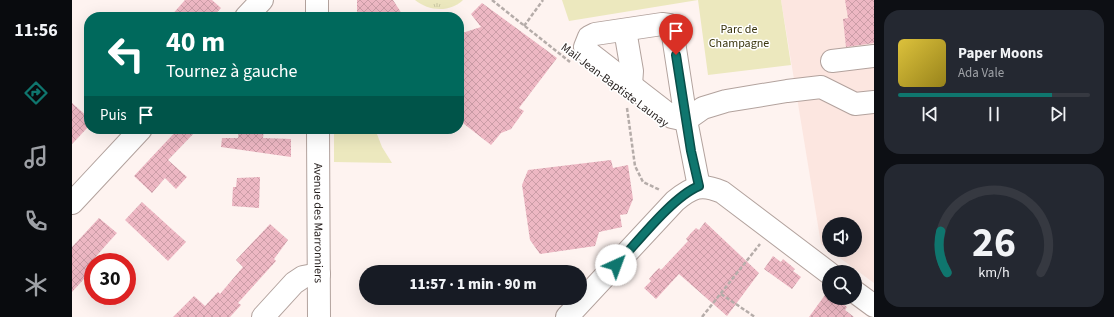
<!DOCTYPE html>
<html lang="fr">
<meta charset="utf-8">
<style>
:root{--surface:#171b24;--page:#242831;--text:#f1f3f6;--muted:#9ea1a6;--line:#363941;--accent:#0f766e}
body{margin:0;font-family:"Source Sans 3",sans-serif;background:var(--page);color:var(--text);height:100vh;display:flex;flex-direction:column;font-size:15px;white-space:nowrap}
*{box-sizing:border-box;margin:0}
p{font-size:13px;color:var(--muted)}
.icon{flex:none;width:22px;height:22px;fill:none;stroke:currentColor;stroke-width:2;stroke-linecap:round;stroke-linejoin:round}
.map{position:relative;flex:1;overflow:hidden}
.details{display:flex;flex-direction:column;gap:10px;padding:10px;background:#0d0f14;width:240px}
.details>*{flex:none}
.hud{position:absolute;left:12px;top:12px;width:380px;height:122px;border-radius:16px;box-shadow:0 4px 16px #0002;background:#00695c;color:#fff;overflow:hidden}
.buttons{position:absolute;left:750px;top:217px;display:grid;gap:8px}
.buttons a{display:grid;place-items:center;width:40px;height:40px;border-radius:50%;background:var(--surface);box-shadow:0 4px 16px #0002;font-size:20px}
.speed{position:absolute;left:12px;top:253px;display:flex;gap:8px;font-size:20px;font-weight:700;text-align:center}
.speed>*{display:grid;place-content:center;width:52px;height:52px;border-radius:50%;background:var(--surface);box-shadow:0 4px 16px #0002;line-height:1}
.speed .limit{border:6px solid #d22;background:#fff;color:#111}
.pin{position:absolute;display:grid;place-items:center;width:34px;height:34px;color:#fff;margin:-41px -17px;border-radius:50% 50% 50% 0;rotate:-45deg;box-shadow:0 0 4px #0007}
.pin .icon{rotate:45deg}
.me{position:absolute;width:44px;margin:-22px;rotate:43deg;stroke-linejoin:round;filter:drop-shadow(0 0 3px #0008)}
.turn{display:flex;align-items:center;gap:14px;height:84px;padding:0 16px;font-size:18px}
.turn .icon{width:52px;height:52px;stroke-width:2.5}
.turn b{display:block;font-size:28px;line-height:34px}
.then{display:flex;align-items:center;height:38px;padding:0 16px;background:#0003;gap:8px;font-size:15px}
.details .tile{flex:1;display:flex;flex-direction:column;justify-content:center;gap:6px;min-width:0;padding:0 14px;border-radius:16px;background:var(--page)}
.details .dial{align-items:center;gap:0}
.dial svg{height:104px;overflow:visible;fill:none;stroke:var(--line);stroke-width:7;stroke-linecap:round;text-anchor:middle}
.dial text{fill:var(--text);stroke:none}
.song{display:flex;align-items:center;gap:12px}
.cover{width:48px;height:48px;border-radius:6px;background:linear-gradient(135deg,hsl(50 70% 55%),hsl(50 70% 35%))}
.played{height:4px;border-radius:2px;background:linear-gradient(90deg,var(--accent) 80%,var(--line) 80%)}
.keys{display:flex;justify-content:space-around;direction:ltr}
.trip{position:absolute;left:287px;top:265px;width:228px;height:40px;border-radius:20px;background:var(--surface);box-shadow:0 4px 16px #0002;font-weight:800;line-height:40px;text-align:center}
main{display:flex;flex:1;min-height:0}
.dock{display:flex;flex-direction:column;width:72px;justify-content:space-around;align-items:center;background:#090b0e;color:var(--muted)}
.dock .icon{width:28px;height:28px}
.dock .on{color:var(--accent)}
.dock b{font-size:18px;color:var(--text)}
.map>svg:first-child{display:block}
</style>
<main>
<nav class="dock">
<b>11:56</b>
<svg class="icon on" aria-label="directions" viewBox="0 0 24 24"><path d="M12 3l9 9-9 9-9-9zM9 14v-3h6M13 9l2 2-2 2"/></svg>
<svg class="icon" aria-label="music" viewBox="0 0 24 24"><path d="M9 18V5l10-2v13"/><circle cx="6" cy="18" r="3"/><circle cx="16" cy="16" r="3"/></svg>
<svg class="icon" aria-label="phone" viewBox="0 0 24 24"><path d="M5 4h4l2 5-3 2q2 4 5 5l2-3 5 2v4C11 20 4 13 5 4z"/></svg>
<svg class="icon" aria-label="climate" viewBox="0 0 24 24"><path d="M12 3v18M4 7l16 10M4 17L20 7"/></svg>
</nav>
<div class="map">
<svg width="802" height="317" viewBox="0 0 802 317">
<defs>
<pattern id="grass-tufts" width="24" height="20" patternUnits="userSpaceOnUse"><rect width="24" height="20" fill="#ece8be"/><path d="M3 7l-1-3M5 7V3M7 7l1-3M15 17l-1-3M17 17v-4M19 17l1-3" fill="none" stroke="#cac7a3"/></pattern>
<pattern id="building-cross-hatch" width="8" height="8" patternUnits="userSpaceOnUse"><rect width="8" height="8" fill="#edb7c3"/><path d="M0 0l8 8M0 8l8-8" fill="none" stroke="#cb9da7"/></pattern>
</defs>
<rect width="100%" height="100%" fill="#fef3f0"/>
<polygon fill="#fce6e0" points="709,0 802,0 802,283 757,250 783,250 783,224 757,224 757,250 749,244"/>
<path fill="url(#grass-tufts)" d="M343,0h48c-13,13 -35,11 -48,0z"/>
<g fill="#ece8be">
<polygon points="490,0 709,0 719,65 636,75 626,0 497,21"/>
<polygon points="262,129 303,129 310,147 320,163 262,162"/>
</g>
<g fill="url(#building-cross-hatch)">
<polygon points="113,0 140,0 149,8 141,17 98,17"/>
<polygon points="285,0 321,0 332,17 285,17"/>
<polygon points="773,0 802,0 802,43 774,47 771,19 776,18"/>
<polygon points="410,3 485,58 447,108 452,111 439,129 429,133 419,145 387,120 387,34 409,27 399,14"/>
<polygon points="0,103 17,118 17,126 0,144"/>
<polygon points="106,129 126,129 96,160 115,177 104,189 93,178 80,193 62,176"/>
<polygon points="167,129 192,129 191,138 219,139 219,157 149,147 150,138 166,138"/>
<polygon points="539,160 541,168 556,165 561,199 555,214 548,215 550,227 527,232 523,246 468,254 458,240 450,185 456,170"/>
<polygon points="188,177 187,208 160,206 161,187 164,187 165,178"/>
<polygon points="70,202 114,242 96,261 53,220"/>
<polygon points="27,218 45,233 16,265 21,269 0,292 0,247"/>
<polygon points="633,222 687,273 655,316 607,274 584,299 572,288 579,281 577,279 582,273 587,268 589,270 616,241 614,239 619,233 624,228 627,230"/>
<polygon points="198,224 216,240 202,259 204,261 166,303 169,305 158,317 101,317 122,296 133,306 146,292 148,294 171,267 164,260"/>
<polygon points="701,256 709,262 711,259 723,269 721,271 729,277 720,289 692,269"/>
<polygon points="753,295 761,301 763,298 769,302 775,307 773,310 782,317 737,317"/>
</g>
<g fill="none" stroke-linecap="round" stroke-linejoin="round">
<defs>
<g id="minor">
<polyline points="245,0 245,17"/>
<polyline points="174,17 190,0"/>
<polygon points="590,24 597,25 600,29 614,120 600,117 516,52 513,47 517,37 523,34"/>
<polyline points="553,30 560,71 559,85"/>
<polyline points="760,61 802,56"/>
<path id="s1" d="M246,129l1,188"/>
<polyline points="627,187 614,120 631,108 654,101 715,91 749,87 783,104 802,102"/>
<polyline points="0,203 69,129"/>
<polyline points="783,292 802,306"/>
<polyline points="191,317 222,283 231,277 247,274"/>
<path d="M495,317l108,-116c17,-14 26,-18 47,-9l107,81"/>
</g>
</defs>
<use href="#minor" stroke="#b2a29d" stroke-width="24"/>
<g stroke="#b5aca9" stroke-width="2.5" stroke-dasharray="4 2" stroke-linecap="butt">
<polyline points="420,0 498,62"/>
<polyline points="452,26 471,0"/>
<polyline points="555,108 563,166 571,182 588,190"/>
<polyline points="649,294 683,317"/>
<polyline points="630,317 688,244"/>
</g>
<use href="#minor" stroke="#fff" stroke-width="22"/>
</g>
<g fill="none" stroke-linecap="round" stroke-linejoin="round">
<defs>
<path id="route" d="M544,265c21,-22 56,-68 83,-79l-8,-35 -15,-96"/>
</defs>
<use href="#route" stroke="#0a4d48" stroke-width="10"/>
<use href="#route" stroke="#0f766e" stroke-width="7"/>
</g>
<g text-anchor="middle" stroke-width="3" stroke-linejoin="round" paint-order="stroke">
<g font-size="12" fill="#39340d" stroke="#fff">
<text x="667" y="33">Parc de<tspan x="667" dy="14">Champagne</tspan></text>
</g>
<g font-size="12" fill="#251e1c" stroke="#fff">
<text transform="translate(543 85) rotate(37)" y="4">Mail Jean-Baptiste Launay</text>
<text dy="4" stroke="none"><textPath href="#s1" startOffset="94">Avenue des Marronniers</textPath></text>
</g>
</g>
</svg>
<div class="buttons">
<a><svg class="icon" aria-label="sound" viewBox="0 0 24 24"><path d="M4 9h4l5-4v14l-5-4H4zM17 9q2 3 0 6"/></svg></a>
<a><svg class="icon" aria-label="search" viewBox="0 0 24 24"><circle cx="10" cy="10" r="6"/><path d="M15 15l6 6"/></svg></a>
</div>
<div class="speed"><div class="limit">30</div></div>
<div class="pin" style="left:604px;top:55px;background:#d93025"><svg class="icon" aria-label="arrive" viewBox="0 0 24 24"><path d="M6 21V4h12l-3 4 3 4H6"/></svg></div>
<svg class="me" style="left:544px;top:265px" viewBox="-20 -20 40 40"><circle r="19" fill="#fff"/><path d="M0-13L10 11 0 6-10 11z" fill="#0f766e"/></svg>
<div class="trip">11:57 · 1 min · 90 m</div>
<div class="hud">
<div class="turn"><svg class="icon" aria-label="left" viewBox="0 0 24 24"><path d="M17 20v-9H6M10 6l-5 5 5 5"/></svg><div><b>40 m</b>Tournez à gauche</div></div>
<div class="then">Puis<svg class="icon" aria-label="arrive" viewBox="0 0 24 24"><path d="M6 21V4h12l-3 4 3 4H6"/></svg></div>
</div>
</div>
<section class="details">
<div class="tile">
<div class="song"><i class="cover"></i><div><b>Paper Moons</b><p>Ada Vale</p></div></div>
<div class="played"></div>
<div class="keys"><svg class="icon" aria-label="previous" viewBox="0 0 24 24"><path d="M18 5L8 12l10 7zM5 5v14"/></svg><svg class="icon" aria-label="pause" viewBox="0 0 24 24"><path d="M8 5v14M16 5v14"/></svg><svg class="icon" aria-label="next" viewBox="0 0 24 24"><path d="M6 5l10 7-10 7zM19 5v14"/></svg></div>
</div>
<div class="tile dial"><svg viewBox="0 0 100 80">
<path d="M14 69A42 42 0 1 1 86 69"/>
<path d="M14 69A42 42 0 0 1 9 37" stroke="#0f766e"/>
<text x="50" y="56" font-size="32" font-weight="700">26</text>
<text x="50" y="72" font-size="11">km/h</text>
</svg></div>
</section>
</main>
